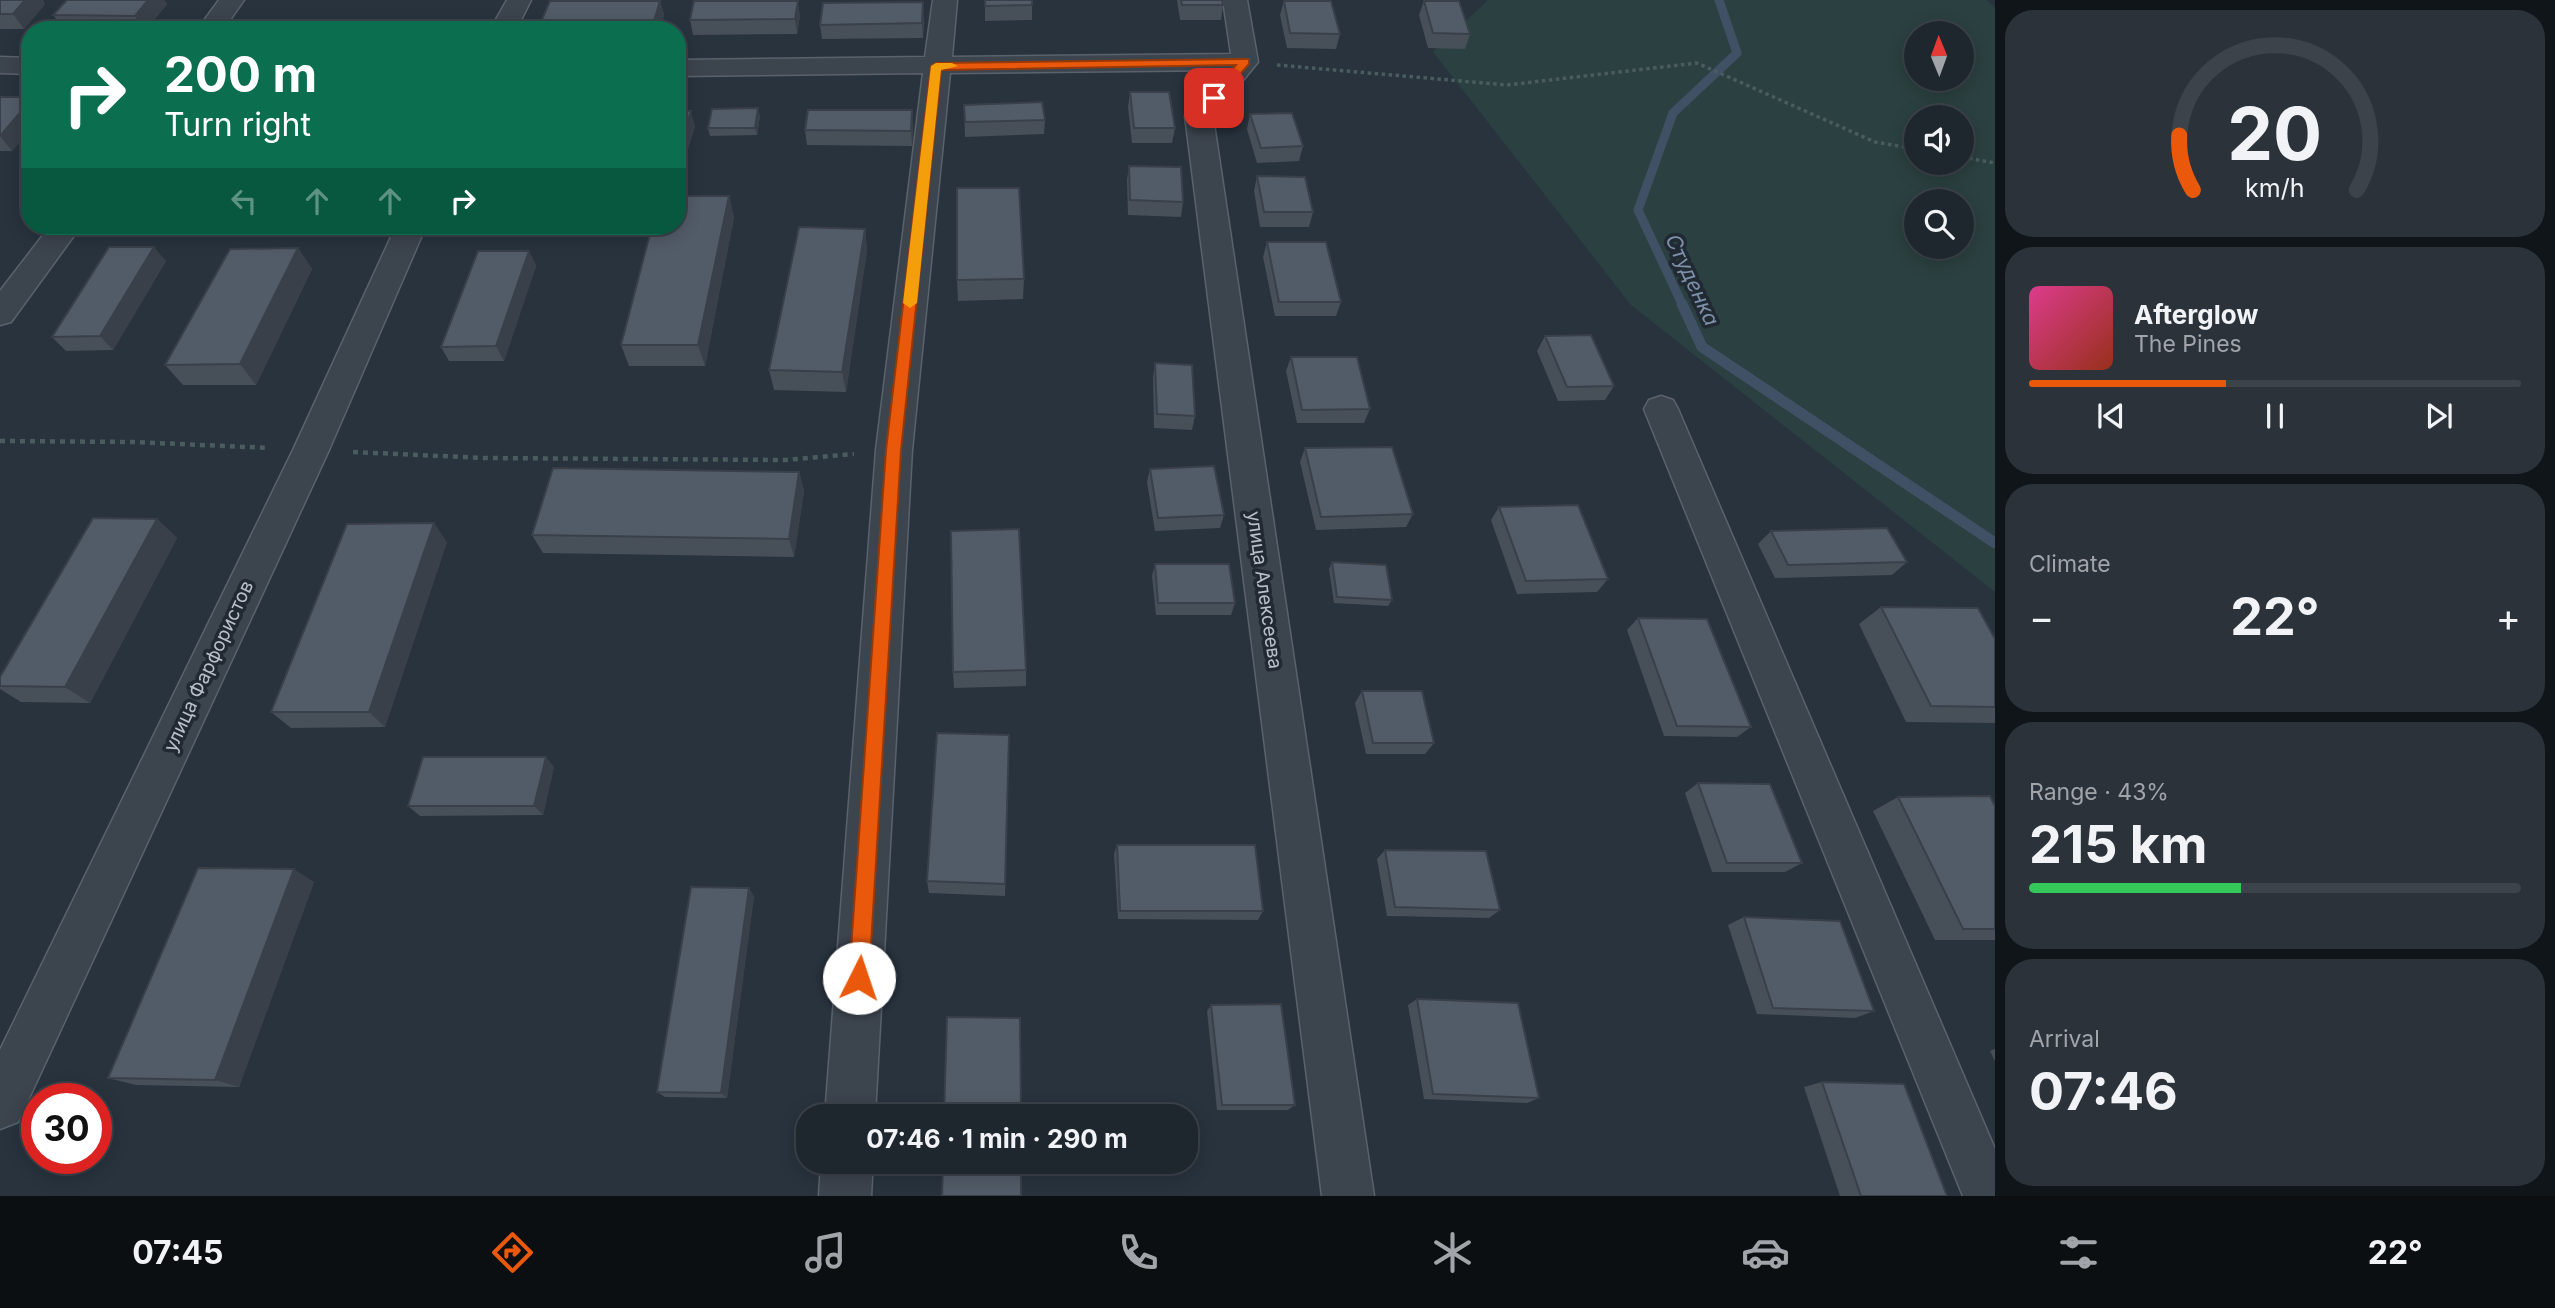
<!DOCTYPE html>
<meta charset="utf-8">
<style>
:root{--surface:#1e262e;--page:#2b323a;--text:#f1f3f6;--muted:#a1a5aa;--line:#3c434a;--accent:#ea580c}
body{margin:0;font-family:Inter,sans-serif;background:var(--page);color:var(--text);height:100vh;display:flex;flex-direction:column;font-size:26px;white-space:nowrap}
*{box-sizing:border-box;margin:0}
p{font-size:23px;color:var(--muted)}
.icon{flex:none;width:38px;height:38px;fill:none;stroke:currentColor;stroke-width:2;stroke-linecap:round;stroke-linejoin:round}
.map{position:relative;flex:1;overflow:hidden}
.details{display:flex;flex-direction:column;gap:10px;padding:10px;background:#101519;width:560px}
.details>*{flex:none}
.top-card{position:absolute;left:21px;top:21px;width:665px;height:214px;border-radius:28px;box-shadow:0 4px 18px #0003,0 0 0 2px var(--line);background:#0b6e4f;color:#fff;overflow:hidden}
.needle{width:46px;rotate:359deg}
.tools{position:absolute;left:1904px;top:21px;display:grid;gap:14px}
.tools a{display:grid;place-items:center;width:70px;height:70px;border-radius:50%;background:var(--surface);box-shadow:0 4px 18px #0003,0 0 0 2px var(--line);font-size:35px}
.speed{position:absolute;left:21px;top:1083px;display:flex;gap:14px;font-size:35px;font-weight:700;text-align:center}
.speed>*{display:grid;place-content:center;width:91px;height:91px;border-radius:50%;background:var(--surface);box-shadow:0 4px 18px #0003,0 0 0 2px var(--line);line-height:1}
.speed .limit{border:10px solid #d22;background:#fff;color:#111}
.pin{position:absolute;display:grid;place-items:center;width:60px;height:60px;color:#fff;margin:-30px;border-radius:14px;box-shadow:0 4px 10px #0006}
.me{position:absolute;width:77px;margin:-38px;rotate:4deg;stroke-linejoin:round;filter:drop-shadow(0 0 5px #0008)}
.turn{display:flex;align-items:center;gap:24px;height:147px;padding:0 28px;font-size:32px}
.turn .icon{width:91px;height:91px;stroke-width:2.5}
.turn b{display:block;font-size:49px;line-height:60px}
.lanes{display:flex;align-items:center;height:66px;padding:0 28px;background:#0003;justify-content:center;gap:35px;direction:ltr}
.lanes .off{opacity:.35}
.big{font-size:52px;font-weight:700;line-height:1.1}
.details .card{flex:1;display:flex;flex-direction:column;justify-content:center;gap:10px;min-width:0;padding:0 24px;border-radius:28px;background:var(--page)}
.details .dial{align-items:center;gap:0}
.dial svg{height:182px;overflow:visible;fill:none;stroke:var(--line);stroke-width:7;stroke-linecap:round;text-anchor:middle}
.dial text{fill:var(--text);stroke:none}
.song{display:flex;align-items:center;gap:21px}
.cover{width:84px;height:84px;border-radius:10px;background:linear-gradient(135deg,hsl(330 70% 55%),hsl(10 70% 35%))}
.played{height:7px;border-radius:4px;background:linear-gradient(90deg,var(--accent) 40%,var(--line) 40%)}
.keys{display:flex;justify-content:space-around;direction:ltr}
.heat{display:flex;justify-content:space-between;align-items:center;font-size:38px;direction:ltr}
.charge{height:10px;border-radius:5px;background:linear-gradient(90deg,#34c759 43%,var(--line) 0)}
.trip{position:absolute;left:796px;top:1104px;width:402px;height:70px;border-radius:28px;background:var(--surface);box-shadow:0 4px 18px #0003,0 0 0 2px var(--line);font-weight:700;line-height:70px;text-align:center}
.menu{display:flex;height:112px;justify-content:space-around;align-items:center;background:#0c0f12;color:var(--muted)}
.menu .icon{width:49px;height:49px}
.menu .current{color:var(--accent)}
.menu b{font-size:32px;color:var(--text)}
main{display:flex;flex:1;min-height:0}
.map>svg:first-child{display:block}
</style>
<main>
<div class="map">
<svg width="1995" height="1196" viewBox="0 0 1995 1196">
<rect width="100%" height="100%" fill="#28333e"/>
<path fill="#2b4040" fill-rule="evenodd" d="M1488,0h499l8,8v584l-364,-287 -198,-253zM1916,33h46v46h-46zM1916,117h46v46h-46zM1916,201h46v46h-46z"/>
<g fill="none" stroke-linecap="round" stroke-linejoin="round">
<polyline stroke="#405165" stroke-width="9" points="1683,306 1638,210 1673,113 1737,53 1719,0"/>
<polyline stroke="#405165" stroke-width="11" points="1682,304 1702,347 1995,543"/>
<defs>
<g id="minor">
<polygon points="219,0 244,0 223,30 197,30"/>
<polygon points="507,0 531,0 516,30 490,30"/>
<polygon points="933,0 957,0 952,57 1231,54 1223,0 1247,0 1258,62 1213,117 1374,1196 1322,1196 1185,116 1224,70 950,73 912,450 875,1116 825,1116 876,450 923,73 677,76 677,60 925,57"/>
<polygon points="0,57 30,58 30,74 0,73"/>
<polygon points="50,226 81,226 11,322 0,325 0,291"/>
<polygon points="396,226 426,226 329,450 18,1122 0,1129 0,1050 293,450"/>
<polygon points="1661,396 1673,400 1678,409 1995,1149 1995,1196 1963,1196 1644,409 1649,400"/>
<polygon points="821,1162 873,1162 871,1196 819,1196"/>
</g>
</defs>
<use href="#minor" stroke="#5a626c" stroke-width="3"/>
<g stroke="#4a5c5e" stroke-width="3.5" stroke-dasharray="3.5 3.5" stroke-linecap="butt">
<polyline points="1277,65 1507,85 1697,63 1875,142 1916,149"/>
<polyline points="1962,157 1995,163"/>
</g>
<g stroke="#4a5c5e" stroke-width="4.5" stroke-dasharray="5 5" stroke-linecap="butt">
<polyline points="0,441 133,442 270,448"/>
<polyline points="353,452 484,458 785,460 854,454"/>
</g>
<use href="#minor" fill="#3c444e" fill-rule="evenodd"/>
</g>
<g fill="#474f59">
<polygon points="0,0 45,4 24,29 0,29"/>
<polygon points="67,0 164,0 167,4 146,30 64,29 53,15"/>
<polygon points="985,0 1032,5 1032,20 985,21"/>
<polygon points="1177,0 1222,0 1223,5 1221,20 1180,20"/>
<polygon points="660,1 664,15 660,30 542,30 540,24"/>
<polygon points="1284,1 1340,34 1336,49 1287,48 1280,15"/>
<polygon points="1424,1 1470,34 1465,49 1428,48 1419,15"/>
<polygon points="800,15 797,34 693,35 690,20"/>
<polygon points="924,17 923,38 822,39 820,25"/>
<polygon points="1130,92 1175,128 1172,143 1132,143 1128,107"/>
<polygon points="0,97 30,97 30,130 12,151 0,151"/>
<polygon points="964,105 1045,120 1044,134 965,137"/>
<polygon points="677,111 695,126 686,155 677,155"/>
<polygon points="1250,114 1303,146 1299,161 1257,163 1247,129"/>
<polygon points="760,116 757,135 710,136 708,128"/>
<polygon points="913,125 912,146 807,145 805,130"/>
<polygon points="1129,166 1183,202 1181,217 1128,215 1127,180"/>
<polygon points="1257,176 1313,212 1309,227 1260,227 1254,191"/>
<polygon points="729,196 734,217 705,366 629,366 621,345"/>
<polygon points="865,229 867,250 846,392 774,390 769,370"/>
<polygon points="1267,242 1341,302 1336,316 1275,316 1263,257"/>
<polygon points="298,248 312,269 256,385 183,385 165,365"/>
<polygon points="529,251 536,266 504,361 449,361 441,347"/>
<polygon points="166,261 113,350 66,351 52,337"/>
<polygon points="1024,279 1023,299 958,301 957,280"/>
<polygon points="1545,336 1614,386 1605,400 1558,401 1537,351"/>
<polygon points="1291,357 1370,409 1364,423 1297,423 1286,371"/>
<polygon points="1155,363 1195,416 1192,430 1154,428 1153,377"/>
<polygon points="1305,448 1413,514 1406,527 1316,530 1300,462"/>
<polygon points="1150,469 1224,515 1220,528 1155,531 1147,482"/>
<polygon points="799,472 804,491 794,557 543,553 532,535"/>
<polygon points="1499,507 1608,579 1597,592 1517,594 1491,520"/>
<polygon points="157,519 177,538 90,703 21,702 0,689 0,677"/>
<polygon points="1771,531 1907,562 1892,575 1775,578 1758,544"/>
<polygon points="447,542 385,727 291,728 271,712"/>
<polygon points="1332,562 1392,600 1388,606 1334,603 1329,569"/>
<polygon points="1155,564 1235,603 1231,615 1156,615 1152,576"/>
<polygon points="1881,607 1995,639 1995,723 1906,722 1859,624"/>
<polygon points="1638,618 1751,727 1737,737 1664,736 1627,630"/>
<polygon points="1026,670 1026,686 954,688 953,672"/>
<polygon points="1362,691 1434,743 1425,754 1366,754 1355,703"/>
<polygon points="1009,735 1005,896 929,893 927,881"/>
<polygon points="554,767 543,815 420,816 408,806"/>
<polygon points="1698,783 1802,863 1785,872 1712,872 1685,793"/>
<polygon points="1898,797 1995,806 1995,940 1935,940 1873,811"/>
<polygon points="1117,845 1263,911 1258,920 1118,919 1114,854"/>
<polygon points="1385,850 1500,910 1489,918 1387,916 1377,859"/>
<polygon points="314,882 239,1087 136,1085 108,1078"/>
<polygon points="754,896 727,1098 665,1097 657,1092"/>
<polygon points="1744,917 1874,1011 1855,1018 1757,1014 1728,925"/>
<polygon points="1417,999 1539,1098 1527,1103 1424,1099 1408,1005"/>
<polygon points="1211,1005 1295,1105 1288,1110 1217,1110 1207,1011"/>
<polygon points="1995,1049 1995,1061 1990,1051"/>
<polygon points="1822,1082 1947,1196 1840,1196 1804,1087"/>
</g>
<g fill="#394049">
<polygon points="25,0 43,0 45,4 24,29 13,14"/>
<polygon points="148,0 164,0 167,4 146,30 144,30 135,16"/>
<polygon points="660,1 664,15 660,30 655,30 653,24"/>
<polygon points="798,1 800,15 797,34 795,19"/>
<polygon points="923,2 924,17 923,38 922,23"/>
<polygon points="30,101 30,130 12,151 0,136"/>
<polygon points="758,108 760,116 757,135 755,128"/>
<polygon points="912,110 913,125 912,146 911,131"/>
<polygon points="691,111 695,126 686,155 682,141"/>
<polygon points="729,196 734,217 705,366 698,345"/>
<polygon points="865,229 867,250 846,392 842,372"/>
<polygon points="154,247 166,261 113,350 100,336"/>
<polygon points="298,248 312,269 256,385 240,364"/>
<polygon points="529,251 536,266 504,361 496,346"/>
<polygon points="799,472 804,491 794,557 789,539"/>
<polygon points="157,519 177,538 90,703 65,687"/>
<polygon points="434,523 447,542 385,727 369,712"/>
<polygon points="546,757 554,767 543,815 534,806"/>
<polygon points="294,869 314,882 239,1087 215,1080"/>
<polygon points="749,888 754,896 727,1098 721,1093"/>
</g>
<g fill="#525c68" stroke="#394049" stroke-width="2">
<polygon points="0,0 25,0 13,14 0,14"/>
<polygon points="67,0 148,0 135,16 53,15"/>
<polygon points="985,0 1032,0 1032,5 985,6"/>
<polygon points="1181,0 1222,0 1223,5 1182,5"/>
<polygon points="550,1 660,1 653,24 540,24"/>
<polygon points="694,1 798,1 795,19 690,20"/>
<polygon points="1284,1 1331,1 1340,34 1290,33"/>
<polygon points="1424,1 1459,1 1470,34 1433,33"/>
<polygon points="923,2 922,23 820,25 823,3"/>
<polygon points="1130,92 1169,92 1175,128 1134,128"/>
<polygon points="0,97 30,97 30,101 0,136"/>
<polygon points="1042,102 1045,120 965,122 964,105"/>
<polygon points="758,108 755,128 708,128 712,109"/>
<polygon points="808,110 912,110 911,131 805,130"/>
<polygon points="677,111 691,111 682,141 677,141"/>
<polygon points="1292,113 1303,146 1261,148 1250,114"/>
<polygon points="1129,166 1181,167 1183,202 1130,200"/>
<polygon points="1257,176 1305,177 1313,212 1264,212"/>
<polygon points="957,188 1019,188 1024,279 957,280"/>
<polygon points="677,196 729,196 698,345 621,345 652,226 677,226"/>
<polygon points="799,227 865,229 842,372 769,370"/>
<polygon points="1267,242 1326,242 1341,302 1279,302"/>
<polygon points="109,247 154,247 100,336 52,337"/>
<polygon points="298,248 240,364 165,365 230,249"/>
<polygon points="478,251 529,251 496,346 441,347"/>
<polygon points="1591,335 1614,386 1567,387 1545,336"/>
<polygon points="1291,357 1357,357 1370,409 1302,410"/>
<polygon points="1155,363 1192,365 1195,416 1157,414"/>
<polygon points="1392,447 1413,514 1321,517 1305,448"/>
<polygon points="1214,466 1224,515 1158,518 1150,469"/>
<polygon points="553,468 799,472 789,539 532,535"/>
<polygon points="1578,505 1608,579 1526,581 1499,507"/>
<polygon points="93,518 157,519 65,687 0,686 0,677"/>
<polygon points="434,523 369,712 271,712 347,524"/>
<polygon points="1887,528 1907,562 1788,565 1771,531"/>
<polygon points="1019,529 1026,670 953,672 951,531"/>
<polygon points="1332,562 1386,565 1392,600 1337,597"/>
<polygon points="1155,564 1229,564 1235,603 1158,603"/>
<polygon points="1881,607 1978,608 1995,639 1995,707 1931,706"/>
<polygon points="1638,618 1707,619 1751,727 1677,726"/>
<polygon points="1362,691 1422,691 1434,743 1373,743"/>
<polygon points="937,733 1009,735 1005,884 927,881"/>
<polygon points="423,757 546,757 534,806 408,806"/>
<polygon points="1698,783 1770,784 1802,863 1727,863"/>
<polygon points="1990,796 1995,806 1995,929 1963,929 1898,797"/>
<polygon points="1117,845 1255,845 1263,911 1120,911"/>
<polygon points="1385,850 1486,851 1500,910 1395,907"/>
<polygon points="198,868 294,869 215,1080 108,1078"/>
<polygon points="691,887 749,888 721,1093 657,1092"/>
<polygon points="1744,917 1840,921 1874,1011 1773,1008"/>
<polygon points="1417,999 1518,1003 1539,1098 1433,1094"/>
<polygon points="1281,1004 1295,1105 1222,1105 1211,1005"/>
<polygon points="947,1017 1020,1018 1021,1116 944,1116"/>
<polygon points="1822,1082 1904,1084 1947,1196 1861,1196"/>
<polygon points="943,1162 1021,1162 1021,1196 942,1196"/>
</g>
<polygon fill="#ea580c" stroke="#983908" stroke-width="2" points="1245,59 1249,59 1249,64 1218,100 1214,101 1209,98 1236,65 941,70 901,450 869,978 866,985 859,987 852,985 849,978 886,450 931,66 936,63"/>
<polygon fill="#f59e0b" points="936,63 952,63 958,66 941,70 917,303 910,308 903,303 931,66"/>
<g text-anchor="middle" stroke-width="7" stroke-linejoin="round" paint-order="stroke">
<g font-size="19" fill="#b9c0c9" stroke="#212933">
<text transform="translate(1265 590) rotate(82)" y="7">улица Алексеева</text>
<text transform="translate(208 666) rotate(-65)" y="7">улица Фарфористов</text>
</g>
<g font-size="21" font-style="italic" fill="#7d91a9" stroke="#212933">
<text transform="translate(1692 280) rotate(65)" y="7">Студенка</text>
</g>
</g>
</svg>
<div class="tools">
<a><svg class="needle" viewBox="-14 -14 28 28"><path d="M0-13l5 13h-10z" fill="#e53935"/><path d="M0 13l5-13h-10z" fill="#a1a5aa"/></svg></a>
<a><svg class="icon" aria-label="sound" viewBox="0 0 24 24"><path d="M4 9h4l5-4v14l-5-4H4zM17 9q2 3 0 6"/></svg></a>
<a><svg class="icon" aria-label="search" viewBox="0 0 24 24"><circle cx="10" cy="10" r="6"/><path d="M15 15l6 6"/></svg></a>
</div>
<div class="speed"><div class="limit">30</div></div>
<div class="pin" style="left:1214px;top:98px;background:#d93025"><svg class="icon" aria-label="arrive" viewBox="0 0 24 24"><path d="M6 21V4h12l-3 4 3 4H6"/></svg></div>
<svg class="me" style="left:859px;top:978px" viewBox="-20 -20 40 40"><circle r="19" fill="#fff"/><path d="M0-13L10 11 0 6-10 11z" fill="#ea580c"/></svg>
<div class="trip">07:46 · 1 min · 290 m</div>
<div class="top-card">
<div class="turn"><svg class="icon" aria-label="right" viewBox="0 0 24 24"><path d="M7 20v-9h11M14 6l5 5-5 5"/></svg><div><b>200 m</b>Turn right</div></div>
<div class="lanes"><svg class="icon off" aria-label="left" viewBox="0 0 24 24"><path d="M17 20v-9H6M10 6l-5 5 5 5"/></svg><svg class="icon off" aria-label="ahead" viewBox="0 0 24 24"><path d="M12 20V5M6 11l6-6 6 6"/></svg><svg class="icon off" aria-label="ahead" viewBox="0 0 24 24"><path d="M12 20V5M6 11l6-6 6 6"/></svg><svg class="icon" aria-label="right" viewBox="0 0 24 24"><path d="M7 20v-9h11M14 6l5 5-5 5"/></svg></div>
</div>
</div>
<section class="details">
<div class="card dial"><svg viewBox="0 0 100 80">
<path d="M14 69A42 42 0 1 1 86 69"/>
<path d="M14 69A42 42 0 0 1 8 45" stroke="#ea580c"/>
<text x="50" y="56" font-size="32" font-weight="700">20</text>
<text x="50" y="72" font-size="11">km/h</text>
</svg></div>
<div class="card">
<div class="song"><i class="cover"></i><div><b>Afterglow</b><p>The Pines</p></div></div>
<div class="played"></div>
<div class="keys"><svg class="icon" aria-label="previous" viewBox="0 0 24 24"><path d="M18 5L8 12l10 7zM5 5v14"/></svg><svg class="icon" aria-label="pause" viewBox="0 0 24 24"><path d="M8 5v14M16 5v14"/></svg><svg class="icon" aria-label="next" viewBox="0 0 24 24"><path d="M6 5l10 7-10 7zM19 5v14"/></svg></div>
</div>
<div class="card"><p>Climate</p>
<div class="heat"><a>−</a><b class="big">22°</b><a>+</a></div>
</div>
<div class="card"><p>Range · 43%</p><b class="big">215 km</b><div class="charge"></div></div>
<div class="card"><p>Arrival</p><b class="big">07:46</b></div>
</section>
</main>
<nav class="menu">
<b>07:45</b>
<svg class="icon current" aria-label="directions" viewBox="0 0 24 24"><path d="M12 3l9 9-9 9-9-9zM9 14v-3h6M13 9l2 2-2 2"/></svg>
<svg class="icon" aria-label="music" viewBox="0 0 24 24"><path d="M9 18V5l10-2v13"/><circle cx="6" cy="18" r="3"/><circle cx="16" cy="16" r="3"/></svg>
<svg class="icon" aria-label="phone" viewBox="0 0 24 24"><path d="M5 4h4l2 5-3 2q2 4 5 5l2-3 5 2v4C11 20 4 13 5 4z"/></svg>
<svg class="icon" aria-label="climate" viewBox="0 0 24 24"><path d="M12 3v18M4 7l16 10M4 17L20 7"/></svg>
<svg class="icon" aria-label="car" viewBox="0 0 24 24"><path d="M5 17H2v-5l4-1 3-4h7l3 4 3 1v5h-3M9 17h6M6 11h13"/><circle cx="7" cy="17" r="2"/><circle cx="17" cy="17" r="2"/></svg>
<svg class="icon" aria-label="filters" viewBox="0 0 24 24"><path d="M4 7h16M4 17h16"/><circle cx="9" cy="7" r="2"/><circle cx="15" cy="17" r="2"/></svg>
<b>22°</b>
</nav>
